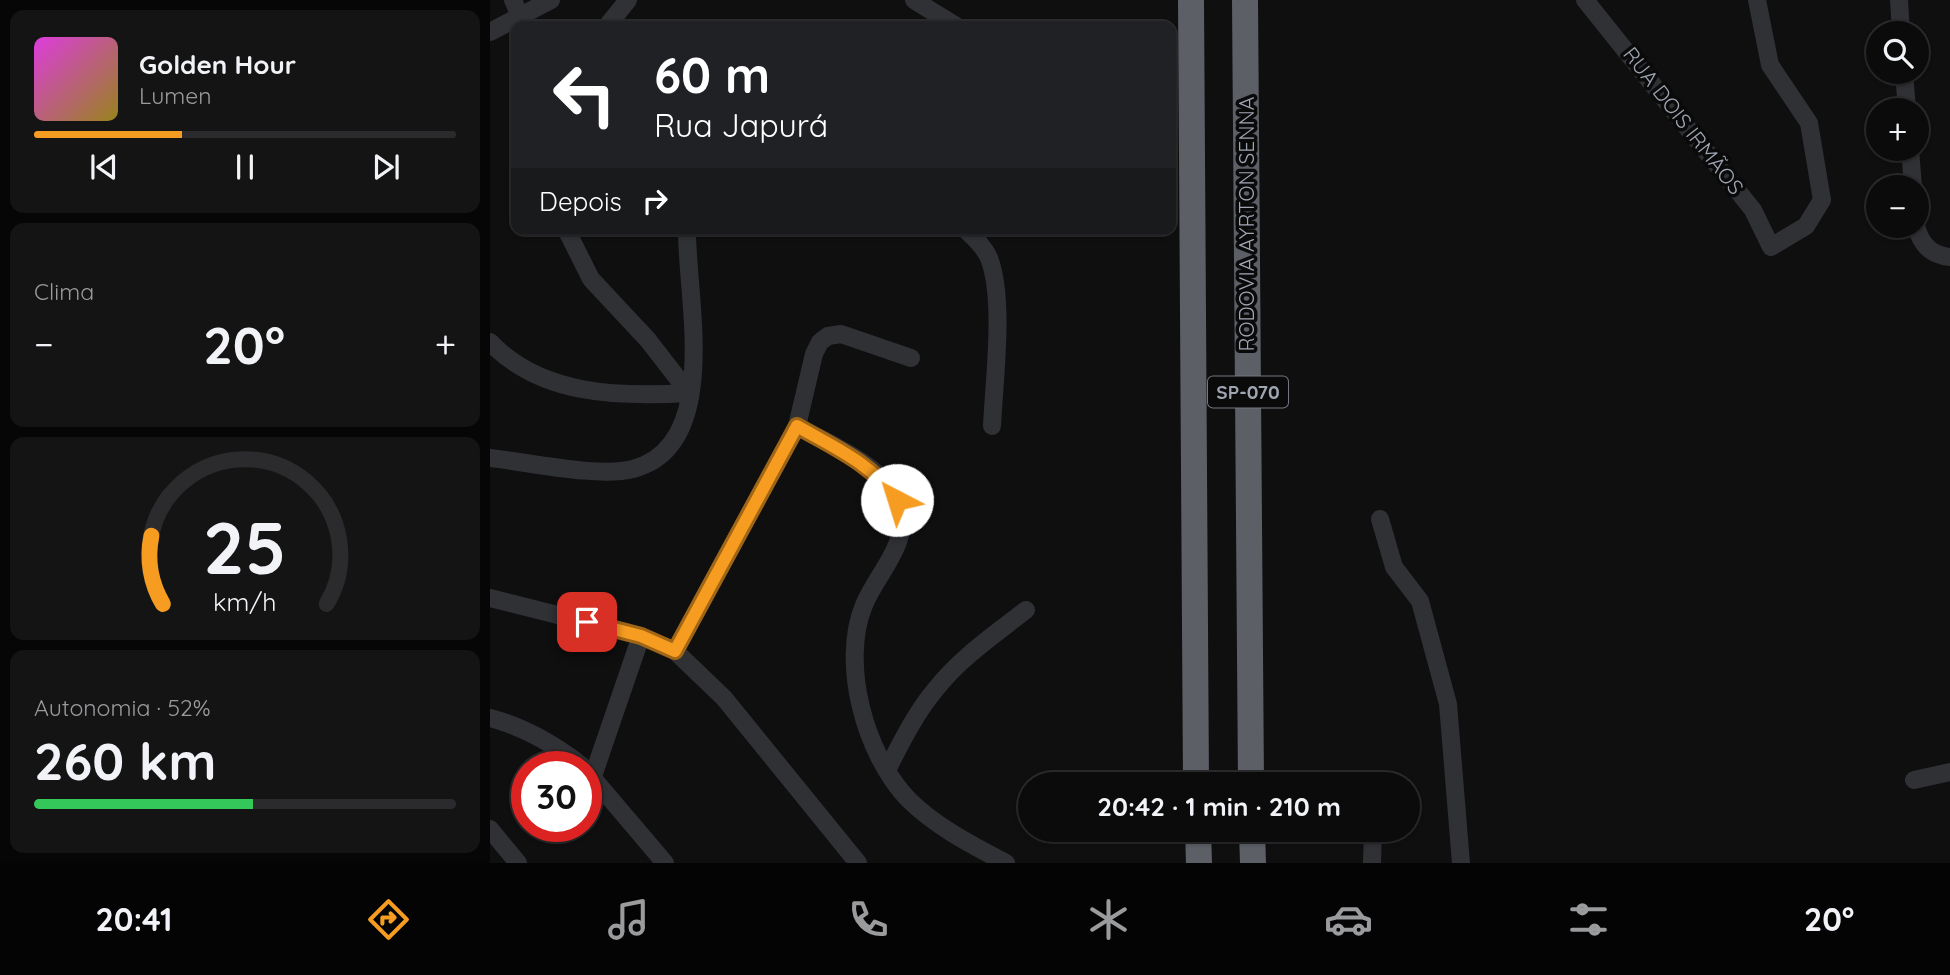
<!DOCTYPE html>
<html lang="pt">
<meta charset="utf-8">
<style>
:root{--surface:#0b0b0c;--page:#141415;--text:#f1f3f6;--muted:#9a9b9d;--line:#2b2b2d;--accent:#f69d21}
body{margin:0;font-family:Quicksand,sans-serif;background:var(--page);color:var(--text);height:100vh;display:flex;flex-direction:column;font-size:26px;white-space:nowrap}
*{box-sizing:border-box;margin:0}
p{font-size:23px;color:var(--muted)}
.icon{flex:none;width:38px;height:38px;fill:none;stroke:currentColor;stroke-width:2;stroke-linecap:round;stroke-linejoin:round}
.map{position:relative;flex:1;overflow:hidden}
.sheet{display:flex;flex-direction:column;gap:10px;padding:10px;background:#060607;width:490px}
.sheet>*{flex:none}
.guide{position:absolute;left:21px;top:21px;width:665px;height:214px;border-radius:14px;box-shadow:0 2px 5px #0004,0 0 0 2px var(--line);background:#202124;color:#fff;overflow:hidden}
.tools{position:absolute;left:1376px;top:21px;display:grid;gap:14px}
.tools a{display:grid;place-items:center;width:63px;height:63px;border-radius:50%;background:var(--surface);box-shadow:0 2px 5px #0004,0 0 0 2px var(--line);font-size:35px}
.speed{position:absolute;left:21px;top:751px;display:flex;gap:14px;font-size:35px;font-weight:700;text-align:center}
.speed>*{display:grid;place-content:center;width:91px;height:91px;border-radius:50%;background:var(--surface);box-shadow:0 2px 5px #0004,0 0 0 2px var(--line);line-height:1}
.speed .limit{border:10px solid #d22;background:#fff;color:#111}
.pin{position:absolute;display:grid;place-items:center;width:60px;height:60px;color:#fff;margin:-30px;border-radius:14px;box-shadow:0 4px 10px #0006}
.me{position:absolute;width:77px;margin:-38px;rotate:320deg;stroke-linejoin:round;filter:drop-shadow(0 0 5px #0008)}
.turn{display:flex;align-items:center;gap:24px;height:147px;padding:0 28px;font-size:32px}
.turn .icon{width:91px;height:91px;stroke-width:2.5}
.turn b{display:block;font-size:49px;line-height:60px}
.then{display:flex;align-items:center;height:66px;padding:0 28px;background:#0003;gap:14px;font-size:26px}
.big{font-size:52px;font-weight:700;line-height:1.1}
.sheet .tile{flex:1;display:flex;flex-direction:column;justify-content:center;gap:10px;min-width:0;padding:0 24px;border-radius:14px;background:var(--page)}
.sheet .dial{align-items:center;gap:0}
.dial svg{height:182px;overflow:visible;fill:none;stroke:var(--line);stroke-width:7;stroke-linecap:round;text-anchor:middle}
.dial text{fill:var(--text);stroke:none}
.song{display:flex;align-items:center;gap:21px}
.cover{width:84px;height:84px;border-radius:10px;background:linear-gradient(135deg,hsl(300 70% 55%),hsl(50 70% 35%))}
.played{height:7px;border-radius:4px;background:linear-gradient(90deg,var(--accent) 35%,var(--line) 35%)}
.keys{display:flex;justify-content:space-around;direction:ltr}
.heat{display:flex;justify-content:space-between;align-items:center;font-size:38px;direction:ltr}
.charge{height:10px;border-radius:5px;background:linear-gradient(90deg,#34c759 52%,var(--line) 0)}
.trip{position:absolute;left:528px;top:772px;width:402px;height:70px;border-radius:35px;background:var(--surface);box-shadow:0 2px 5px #0004,0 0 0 2px var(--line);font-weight:700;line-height:70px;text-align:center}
.dock{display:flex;height:112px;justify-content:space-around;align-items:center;background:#040405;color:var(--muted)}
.dock .icon{width:49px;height:49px}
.dock .selected{color:var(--accent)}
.dock b{font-size:32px;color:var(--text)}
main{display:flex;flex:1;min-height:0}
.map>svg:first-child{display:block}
</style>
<main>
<section class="sheet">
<div class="tile">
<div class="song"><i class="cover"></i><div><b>Golden Hour</b><p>Lumen</p></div></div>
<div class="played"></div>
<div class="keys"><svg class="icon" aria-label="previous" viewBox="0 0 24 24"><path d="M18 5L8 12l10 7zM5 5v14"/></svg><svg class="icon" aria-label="pause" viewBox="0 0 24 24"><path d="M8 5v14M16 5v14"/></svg><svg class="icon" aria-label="next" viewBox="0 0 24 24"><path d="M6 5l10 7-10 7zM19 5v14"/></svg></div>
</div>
<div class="tile"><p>Clima</p>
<div class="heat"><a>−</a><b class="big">20°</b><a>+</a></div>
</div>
<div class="tile dial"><svg viewBox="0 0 100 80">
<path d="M14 69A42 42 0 1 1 86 69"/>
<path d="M14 69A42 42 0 0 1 9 39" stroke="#f69d21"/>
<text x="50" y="56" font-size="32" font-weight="700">25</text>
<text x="50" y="72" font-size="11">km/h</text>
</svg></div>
<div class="tile"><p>Autonomia · 52%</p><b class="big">260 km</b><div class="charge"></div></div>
</section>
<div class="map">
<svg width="1460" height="863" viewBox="0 0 1460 863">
<rect width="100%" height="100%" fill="#0f0f10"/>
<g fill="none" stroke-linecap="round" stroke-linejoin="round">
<g stroke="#303135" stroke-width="18">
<polyline points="23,0 30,16"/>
<polyline points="424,0 466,26"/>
<polyline points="1095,0 1263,210 1281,247 1316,226 1332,200 1319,123 1280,65 1267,0"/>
<polyline points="1409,0 1411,33"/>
<polyline points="117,26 138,0"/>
<polyline points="0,32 61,0"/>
<polyline points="1414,72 1417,110"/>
<polyline points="1420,149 1423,187"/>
<path d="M1426,226c5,18 14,29 34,31"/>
<polyline points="76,229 101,279 158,340 199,393"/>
<path d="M475,229c9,9 19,17 24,29 16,41 5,123 3,168"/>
<path d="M0,342c51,54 130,55 199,51"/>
<path d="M307,426c33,19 86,39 101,76 15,40 -20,69 -34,103 -24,58 1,149 44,194 28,28 64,46 98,64"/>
<path d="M0,458c38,4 108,20 143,11 90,-23 53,-173 54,-240"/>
<polyline points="890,519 904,567 930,601 958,704 971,863"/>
<polyline points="0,598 151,636 185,651 234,698 368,863"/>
<polyline points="185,651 307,426 324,354 330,342 338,336 351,334 421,358"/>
<path d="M0,718c34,9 64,26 92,48"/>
<polyline points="96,770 175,863"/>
<path d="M397,770c14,-27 28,-56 48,-80 25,-32 59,-55 91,-80"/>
<polyline points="103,776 151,636"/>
<polyline points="1424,780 1460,772"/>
<polyline points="0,829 28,863"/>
<polyline points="882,863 883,830"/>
</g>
<g stroke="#5c5f66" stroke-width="26">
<polyline points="701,0 706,784"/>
<polyline points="755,0 761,784"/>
<polyline points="708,830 709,863"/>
<polyline points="762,830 763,863"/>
</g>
</g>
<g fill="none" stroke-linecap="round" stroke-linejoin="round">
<defs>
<path id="route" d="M97,622l54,14 34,15 122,-225c36,21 76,38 100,74"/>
</defs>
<use href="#route" stroke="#a06615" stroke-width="18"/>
<use href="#route" stroke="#f69d21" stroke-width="12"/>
</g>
<g text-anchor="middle" stroke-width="7" stroke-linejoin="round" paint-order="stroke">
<rect fill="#0a0a0b" stroke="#727780" stroke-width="2" x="718" y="376.5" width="80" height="31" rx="5"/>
<g font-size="19" font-weight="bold" fill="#9fa6b2">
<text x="758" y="399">SP-070</text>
</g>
<g font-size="21" fill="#9fa6b2" stroke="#0a0a0b">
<text transform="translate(1193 121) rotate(52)" y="7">RUA DOIS IRMÃOS</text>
<text transform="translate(757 224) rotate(-90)" y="7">RODOVIA AYRTON SENNA</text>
</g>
</g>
</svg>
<div class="tools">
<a><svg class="icon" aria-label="search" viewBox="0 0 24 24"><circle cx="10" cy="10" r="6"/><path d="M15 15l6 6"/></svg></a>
<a>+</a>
<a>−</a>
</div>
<div class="speed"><div class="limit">30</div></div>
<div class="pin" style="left:97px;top:622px;background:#d93025"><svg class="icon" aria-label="arrive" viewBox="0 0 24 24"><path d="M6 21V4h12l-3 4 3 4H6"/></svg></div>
<svg class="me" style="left:407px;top:500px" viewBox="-20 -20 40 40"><circle r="19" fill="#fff"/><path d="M0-13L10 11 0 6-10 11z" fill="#f69d21"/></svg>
<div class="trip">20:42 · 1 min · 210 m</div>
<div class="guide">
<div class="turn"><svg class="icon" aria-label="left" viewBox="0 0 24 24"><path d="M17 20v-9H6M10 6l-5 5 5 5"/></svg><div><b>60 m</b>Rua Japurá</div></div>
<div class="then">Depois<svg class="icon" aria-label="right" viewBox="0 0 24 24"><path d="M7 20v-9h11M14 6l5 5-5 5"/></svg></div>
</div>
</div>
</main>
<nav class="dock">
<b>20:41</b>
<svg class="icon selected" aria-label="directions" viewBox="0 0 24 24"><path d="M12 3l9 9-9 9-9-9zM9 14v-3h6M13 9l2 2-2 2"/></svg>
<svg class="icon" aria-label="music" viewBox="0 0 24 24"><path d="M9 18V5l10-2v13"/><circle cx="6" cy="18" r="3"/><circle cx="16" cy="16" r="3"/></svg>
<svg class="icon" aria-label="phone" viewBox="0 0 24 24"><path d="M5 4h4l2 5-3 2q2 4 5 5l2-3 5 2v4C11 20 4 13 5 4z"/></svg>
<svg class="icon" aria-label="climate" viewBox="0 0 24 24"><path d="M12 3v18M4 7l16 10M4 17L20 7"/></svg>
<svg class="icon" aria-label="car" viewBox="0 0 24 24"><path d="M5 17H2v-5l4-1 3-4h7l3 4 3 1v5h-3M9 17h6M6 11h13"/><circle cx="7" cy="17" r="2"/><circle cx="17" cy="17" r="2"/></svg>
<svg class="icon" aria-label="filters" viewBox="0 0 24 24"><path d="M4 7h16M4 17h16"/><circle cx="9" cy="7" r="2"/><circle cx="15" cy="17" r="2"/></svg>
<b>20°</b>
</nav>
